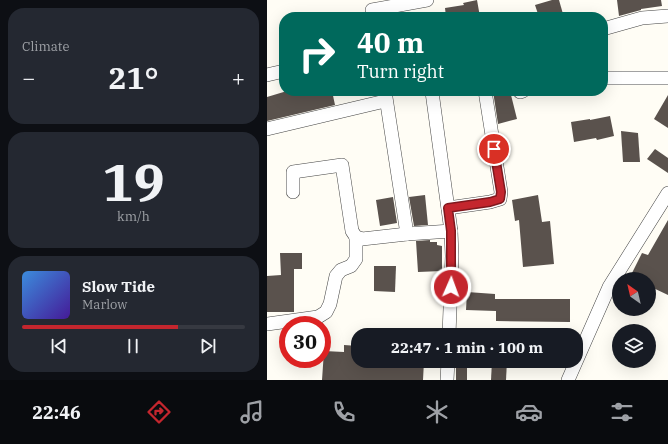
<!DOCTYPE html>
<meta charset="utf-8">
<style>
:root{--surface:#171b24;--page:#242831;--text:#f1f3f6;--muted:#9ea1a6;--line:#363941;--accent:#c4262e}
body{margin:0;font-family:"IBM Plex Serif",serif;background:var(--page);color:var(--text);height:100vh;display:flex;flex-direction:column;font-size:15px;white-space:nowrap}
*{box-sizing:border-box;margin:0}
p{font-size:13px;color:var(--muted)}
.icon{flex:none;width:22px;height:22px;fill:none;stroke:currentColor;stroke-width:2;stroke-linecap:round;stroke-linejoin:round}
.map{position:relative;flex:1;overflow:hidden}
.sheet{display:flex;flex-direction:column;gap:8px;padding:8px;background:#0d0f14;width:267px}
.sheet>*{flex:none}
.top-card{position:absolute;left:12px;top:12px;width:329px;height:84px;border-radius:16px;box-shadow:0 4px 16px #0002;background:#00695c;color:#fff;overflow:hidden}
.needle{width:26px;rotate:326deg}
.tools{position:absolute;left:345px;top:272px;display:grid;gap:8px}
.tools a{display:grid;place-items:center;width:44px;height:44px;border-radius:50%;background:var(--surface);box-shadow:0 4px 16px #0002;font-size:20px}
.speed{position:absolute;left:12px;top:316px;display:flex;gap:8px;font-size:20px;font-weight:700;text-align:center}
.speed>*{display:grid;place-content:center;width:52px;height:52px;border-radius:50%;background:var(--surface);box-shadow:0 4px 16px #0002;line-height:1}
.speed .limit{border:6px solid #d22;background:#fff;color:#111}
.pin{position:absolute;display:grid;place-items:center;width:34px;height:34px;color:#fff;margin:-17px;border:2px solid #fff;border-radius:50%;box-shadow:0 1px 4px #0007}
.me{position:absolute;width:44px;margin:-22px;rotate:2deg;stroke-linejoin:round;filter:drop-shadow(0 0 3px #0008)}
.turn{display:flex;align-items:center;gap:14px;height:84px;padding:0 12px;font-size:18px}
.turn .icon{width:52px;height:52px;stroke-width:2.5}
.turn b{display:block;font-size:28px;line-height:34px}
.big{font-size:30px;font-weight:800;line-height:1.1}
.sheet .widget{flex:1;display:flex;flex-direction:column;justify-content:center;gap:6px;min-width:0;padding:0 14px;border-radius:16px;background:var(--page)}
.sheet .dial{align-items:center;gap:0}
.dial b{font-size:52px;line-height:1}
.song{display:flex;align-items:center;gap:12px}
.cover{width:48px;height:48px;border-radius:6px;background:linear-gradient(135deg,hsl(210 70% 55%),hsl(260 70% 35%))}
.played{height:4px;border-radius:2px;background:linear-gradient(90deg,var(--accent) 70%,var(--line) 70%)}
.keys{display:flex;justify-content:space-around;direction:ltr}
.heat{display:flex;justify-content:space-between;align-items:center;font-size:22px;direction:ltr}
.trip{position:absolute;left:84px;top:328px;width:232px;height:40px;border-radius:16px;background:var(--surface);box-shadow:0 4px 16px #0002;font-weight:800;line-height:40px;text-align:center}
.menu{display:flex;height:64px;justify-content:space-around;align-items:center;background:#090b0e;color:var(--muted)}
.menu .icon{width:28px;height:28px}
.menu .active{color:var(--accent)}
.menu b{font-size:18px;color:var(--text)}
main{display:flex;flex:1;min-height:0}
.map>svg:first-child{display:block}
</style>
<main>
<section class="sheet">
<div class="widget"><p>Climate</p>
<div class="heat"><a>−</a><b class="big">21°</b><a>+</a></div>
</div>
<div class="widget dial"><b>19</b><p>km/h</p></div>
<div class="widget">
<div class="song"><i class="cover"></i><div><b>Slow Tide</b><p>Marlow</p></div></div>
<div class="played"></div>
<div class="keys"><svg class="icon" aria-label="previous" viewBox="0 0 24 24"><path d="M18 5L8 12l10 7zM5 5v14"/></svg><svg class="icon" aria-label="pause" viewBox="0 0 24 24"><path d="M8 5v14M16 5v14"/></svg><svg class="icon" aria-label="next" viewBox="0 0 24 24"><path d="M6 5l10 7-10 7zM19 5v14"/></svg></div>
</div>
</section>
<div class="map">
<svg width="401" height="380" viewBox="0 0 401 380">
<rect width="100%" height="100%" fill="#fffdf5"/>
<g fill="#5a524d">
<polygon points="210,0 213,17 179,17 178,8 197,5 196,3"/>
<polygon points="285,0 292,0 296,14 286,17 272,17 268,5"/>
<polygon points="350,0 394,0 395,6 374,9 374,10 352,16"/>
<polygon points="20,91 65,91 68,105 0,121 0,97"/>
<polygon points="226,91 243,91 250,119 231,124"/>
<polygon points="401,95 401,128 387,119"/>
<polygon points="343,116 347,136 330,140 329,138 307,142 304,122 323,119 323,120"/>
<polygon points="354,131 371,133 373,162 356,162"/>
<polygon points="388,149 401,158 401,173 380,159"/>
<polygon points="158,195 161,225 147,226 142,197"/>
<polygon points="271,195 275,222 283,221 287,264 256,267 252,220 248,221 245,200"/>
<polygon points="126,197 130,223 113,226 109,200"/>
<polygon points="401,220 401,295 382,286 382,279 362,279 375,253 381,255"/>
<polygon points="163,240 163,242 170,242 170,245 175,246 175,271 151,272 149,241"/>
<polygon points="13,253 35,253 35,269 27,269 27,312 0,312 0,276 14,275"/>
<polygon points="107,266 129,266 128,292 107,291"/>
<polygon points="200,292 228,294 228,299 303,299 303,322 229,321 229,311 199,310"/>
<polygon points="77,345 91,346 91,361 157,361 156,380 55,380 57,351 77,352"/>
<rect x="189" y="361" width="11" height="19"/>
<polygon points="225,361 240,361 239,380 224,380"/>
</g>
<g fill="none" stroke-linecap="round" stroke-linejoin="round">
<defs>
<g id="minor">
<polyline points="105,10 160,0"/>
<polyline points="336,29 375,18 401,16"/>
<polyline points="0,75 17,71"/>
<polyline points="336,78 401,78"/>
<polyline points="118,91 140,234"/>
<polyline points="165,92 184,231 185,256 182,335"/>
<polyline points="253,92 256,91"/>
<polyline points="0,129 118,101"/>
<polyline points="26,192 26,172 75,165 85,231 89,237 95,239 140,234 184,231"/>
<polyline points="181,208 223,202 233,199 234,192 218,91"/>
<polyline points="0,324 51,317 59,312 63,304 69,276 74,270 84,266 89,259 89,237"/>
<polyline points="180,380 181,361"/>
<polyline points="301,380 342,287 401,193"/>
</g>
</defs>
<use href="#minor" stroke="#444" stroke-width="14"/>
<use href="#minor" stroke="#fff" stroke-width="13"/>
</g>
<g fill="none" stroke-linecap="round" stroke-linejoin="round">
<defs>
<polyline id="route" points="184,287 184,231 181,208 223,202 233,199 234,192 227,149"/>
</defs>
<use href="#route" stroke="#7f191e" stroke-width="10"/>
<use href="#route" stroke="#c4262e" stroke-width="7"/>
</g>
</svg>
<div class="tools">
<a><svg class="needle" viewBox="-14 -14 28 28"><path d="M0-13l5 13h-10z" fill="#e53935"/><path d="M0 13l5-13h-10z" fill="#9ea1a6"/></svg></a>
<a><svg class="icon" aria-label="layers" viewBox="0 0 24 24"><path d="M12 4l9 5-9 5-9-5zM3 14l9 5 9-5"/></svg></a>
</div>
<div class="speed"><div class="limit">30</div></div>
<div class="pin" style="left:227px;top:149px;background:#d93025"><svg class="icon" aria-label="arrive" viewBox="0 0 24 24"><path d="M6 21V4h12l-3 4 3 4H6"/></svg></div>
<svg class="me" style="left:184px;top:287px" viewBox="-20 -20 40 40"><circle r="17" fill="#c4262e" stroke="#fff" stroke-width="3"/><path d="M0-11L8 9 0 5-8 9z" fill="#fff"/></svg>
<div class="trip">22:47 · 1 min · 100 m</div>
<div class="top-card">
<div class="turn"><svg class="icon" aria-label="right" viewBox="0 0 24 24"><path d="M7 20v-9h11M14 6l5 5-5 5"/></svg><div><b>40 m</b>Turn right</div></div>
</div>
</div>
</main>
<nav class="menu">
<b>22:46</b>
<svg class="icon active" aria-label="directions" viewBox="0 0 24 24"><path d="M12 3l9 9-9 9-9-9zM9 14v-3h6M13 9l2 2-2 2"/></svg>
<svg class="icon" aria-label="music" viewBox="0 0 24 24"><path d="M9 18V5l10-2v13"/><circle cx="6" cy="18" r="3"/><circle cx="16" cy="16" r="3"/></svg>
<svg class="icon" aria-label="phone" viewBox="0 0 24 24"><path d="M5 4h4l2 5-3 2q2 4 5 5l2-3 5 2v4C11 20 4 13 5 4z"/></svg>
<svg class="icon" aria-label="climate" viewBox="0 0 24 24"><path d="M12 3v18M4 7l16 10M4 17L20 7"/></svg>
<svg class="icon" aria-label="car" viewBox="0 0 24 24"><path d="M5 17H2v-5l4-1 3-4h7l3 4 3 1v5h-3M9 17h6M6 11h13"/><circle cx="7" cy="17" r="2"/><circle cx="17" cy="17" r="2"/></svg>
<svg class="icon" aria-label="filters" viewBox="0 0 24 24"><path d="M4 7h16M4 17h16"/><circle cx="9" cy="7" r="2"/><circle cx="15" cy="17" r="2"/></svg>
</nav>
